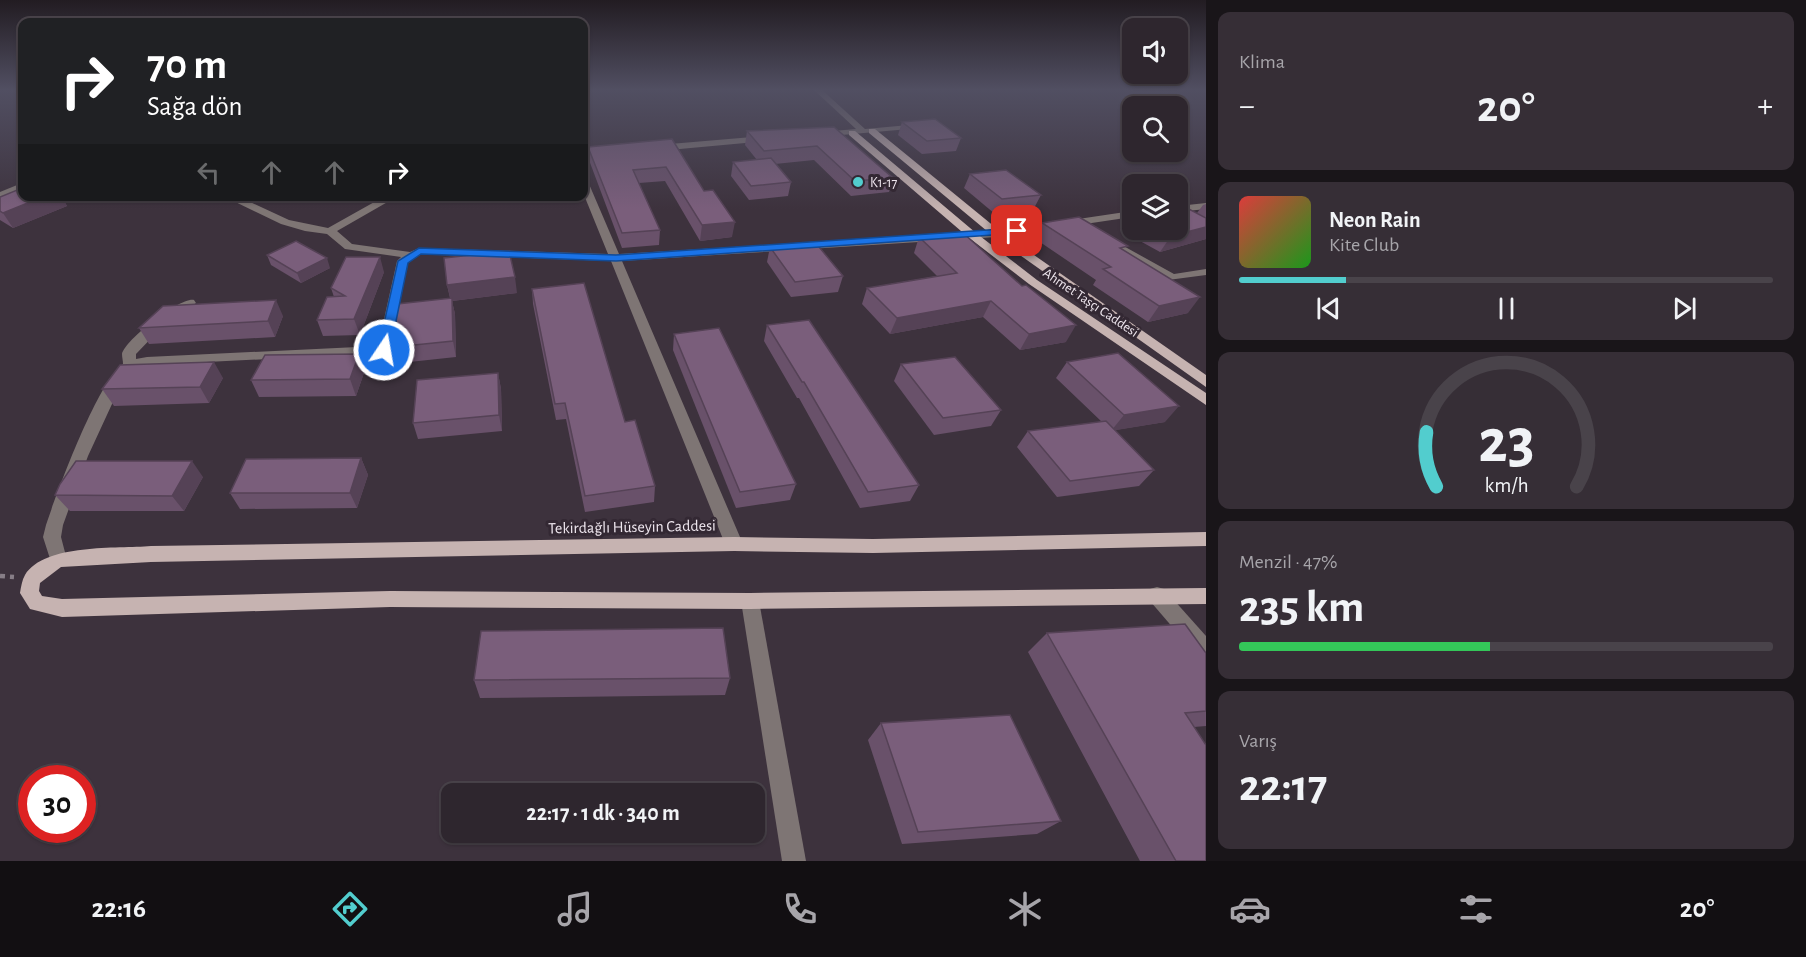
<!DOCTYPE html>
<html lang="tr">
<meta charset="utf-8">
<style>
:root{--surface:#2e262e;--page:#362e36;--text:#f1f3f6;--muted:#a7a5aa;--line:#49434a;--accent:#52cdce}
body{margin:0;font-family:"Alegreya Sans",sans-serif;background:var(--page);color:var(--text);height:100vh;display:flex;flex-direction:column;font-size:22px;white-space:nowrap}
*{box-sizing:border-box;margin:0}
p{font-size:20px;color:var(--muted)}
.icon{flex:none;width:33px;height:33px;fill:none;stroke:currentColor;stroke-width:2;stroke-linecap:round;stroke-linejoin:round}
.map{position:relative;flex:1;overflow:hidden}
.drawer{display:flex;flex-direction:column;gap:12px;padding:12px;background:#191519;width:600px}
.drawer>*{flex:none}
.hud{position:absolute;left:18px;top:18px;width:570px;height:183px;border-radius:12px;box-shadow:0 2px 4px #0004,0 0 0 2px var(--line);background:#202124;color:#fff;overflow:hidden}
.fabs{position:absolute;left:1122px;top:18px;display:grid;gap:12px}
.fabs a{display:grid;place-items:center;width:66px;height:66px;border-radius:12px;background:var(--surface);box-shadow:0 2px 4px #0004,0 0 0 2px var(--line);font-size:30px}
.speed{position:absolute;left:18px;top:765px;display:flex;gap:12px;font-size:30px;font-weight:700;text-align:center}
.speed>*{display:grid;place-content:center;width:78px;height:78px;border-radius:50%;background:var(--surface);box-shadow:0 2px 4px #0004,0 0 0 2px var(--line);line-height:1}
.speed .limit{border:9px solid #d22;background:#fff;color:#111}
.pin{position:absolute;display:grid;place-items:center;width:51px;height:51px;color:#fff;margin:-26px;border-radius:12px;box-shadow:0 3px 9px #0006}
.me{position:absolute;width:66px;margin:-33px;rotate:12deg;stroke-linejoin:round;filter:drop-shadow(0 0 4px #0008)}
.turn{display:flex;align-items:center;gap:21px;height:126px;padding:0 30px;font-size:27px}
.turn .icon{width:78px;height:78px;stroke-width:2.5}
.turn b{display:block;font-size:42px;line-height:51px}
.lanes{display:flex;align-items:center;height:57px;padding:0 30px;background:#0003;justify-content:center;gap:30px;direction:ltr}
.lanes .off{opacity:.35}
.big{font-size:45px;font-weight:700;line-height:1.1}
.drawer .tile{flex:1;display:flex;flex-direction:column;justify-content:center;gap:9px;min-width:0;padding:0 21px;border-radius:12px;background:var(--page)}
.drawer .dial{align-items:center;gap:0}
.dial svg{height:156px;overflow:visible;fill:none;stroke:var(--line);stroke-width:7;stroke-linecap:round;text-anchor:middle}
.dial text{fill:var(--text);stroke:none}
.song{display:flex;align-items:center;gap:18px}
.cover{width:72px;height:72px;border-radius:9px;background:linear-gradient(135deg,hsl(0 70% 55%),hsl(120 70% 35%))}
.played{height:6px;border-radius:3px;background:linear-gradient(90deg,var(--accent) 20%,var(--line) 20%)}
.keys{display:flex;justify-content:space-around;direction:ltr}
.heat{display:flex;justify-content:space-between;align-items:center;font-size:33px;direction:ltr}
.charge{height:9px;border-radius:4px;background:linear-gradient(90deg,#34c759 47%,var(--line) 0)}
.trip{position:absolute;left:441px;top:783px;width:324px;height:60px;border-radius:12px;background:var(--surface);box-shadow:0 2px 4px #0004,0 0 0 2px var(--line);font-weight:700;line-height:60px;text-align:center}
.dock{display:flex;height:96px;justify-content:space-around;align-items:center;background:#120f12;color:var(--muted)}
.dock .icon{width:42px;height:42px}
.dock .current{color:var(--accent)}
.dock b{font-size:27px;color:var(--text)}
main{display:flex;flex:1;min-height:0}
.map>svg:first-child{display:block}
</style>
<main>
<div class="map">
<svg width="1206" height="861" viewBox="0 0 1206 861">
<rect width="100%" height="100%" fill="#3d323d"/>
<g fill="none" stroke-linecap="round" stroke-linejoin="round">
<polyline stroke="#877e87" stroke-width="4.5" stroke-dasharray="5 5" stroke-linecap="butt" points="0,576 14,577"/>
<g fill="#7e7574" fill-rule="evenodd">
<polygon points="813,89 821,89 865,129 920,124 924,126 920,128 819,137 818,135 822,132 856,129"/>
<polygon points="765,136 768,137 768,141 658,151 654,148 658,145"/>
<path d="M584,181l5,3 30,70 378,-23 135,-20v6l-135,20 -375,24 121,283 -3,5 -6,2 -6,-2 -3,-5 -114,-283 -190,-7 -13,9 -19,90 -242,12 -14,5 -9,8 -36,78 -25,69 -2,12 6,23 -3,5 -6,3 -6,-3 -9,-28 3,-12c11,-33 52,-144 77,-161 0,-3 -1,-7 -1,-10 4,-15 58,-57 72,-54l2,3 -35,25 -25,26v5l11,-2 231,-11 19,-85 4,-4 -56,-8 -18,-15 -22,-3 -24,-7 -58,-28h14l52,24 39,8 57,-32h13l-61,35 15,13 58,8 9,-4 189,6 -24,-59z"/>
<polygon points="22,183 22,189 0,198 0,192"/>
<polygon points="1206,203 1206,209 1178,212 1178,206"/>
<polygon points="1109,238 1174,274 1206,269 1206,275 1168,280 1105,243 1104,241"/>
<polygon points="1157,587 1164,589 1206,636 1206,660 1199,658 1150,601 1148,595 1150,589"/>
<polygon points="750,593 757,595 759,601 806,861 782,861 741,601 743,595"/>
</g>
<g fill="#c6b3b1" fill-rule="evenodd">
<polygon points="869,129 875,129 1001,232 1206,375 1206,387 993,236 869,133"/>
<polygon points="849,131 855,131 976,233 1037,280 1206,393 1206,405 1029,284 968,237 849,135"/>
<path d="M1206,532v14l-333,7 -139,-2 -583,11 -90,5 -21,16 -1,8 3,5 20,3 328,-8 360,2 456,-5v16l-456,5 -360,-2 -328,10 -32,-8 -10,-16c1,-6 2,-13 5,-18 20,-32 92,-26 126,-29l583,-9 139,2z"/>
</g>
</g>
<g fill="#69516a">
<polygon points="902,122 961,138 956,151 922,154 898,135"/>
<polygon points="834,127 893,178 889,192 851,196 814,160 775,164 791,182 788,196 749,200 731,176 733,162 757,160 745,145 747,131"/>
<polygon points="672,139 732,237 700,241 665,181 639,183 660,230 659,245 622,248 589,160 588,147"/>
<polygon points="970,174 1041,195 1033,210 995,214 964,188"/>
<polygon points="61,196 67,206 13,228 0,220 0,197"/>
<polygon points="1206,204 1206,239 1160,252 1120,230 1129,215 1132,214 1132,230 1178,230 1181,210 1197,213 1203,205"/>
<polygon points="1042,223 1125,251 1188,313 1148,322 1093,285 1096,280 1034,238"/>
<polygon points="919,237 1066,342 1020,350 983,317 890,334 862,304 867,288 937,276 914,253"/>
<polygon points="770,247 843,276 838,292 791,297 767,262"/>
<polygon points="267,255 330,268 301,283 271,265"/>
<polygon points="384,272 360,335 323,336 317,320 334,297 331,288"/>
<polygon points="447,285 517,293 452,301 455,314 456,357 400,363 395,347 450,298"/>
<polygon points="532,289 625,422 655,486 654,502 585,512 566,419 556,420 533,304"/>
<polygon points="283,316 275,337 149,344 139,328"/>
<polygon points="767,325 919,485 910,501 860,508 799,398 797,398 764,341"/>
<polygon points="674,334 796,484 790,500 736,508 673,350"/>
<polygon points="1067,362 1165,422 1115,430 1154,470 1139,486 1057,497 1017,447 1028,431 1102,422 1056,378"/>
<polygon points="901,364 1001,410 991,426 934,435 894,381"/>
<polygon points="365,370 356,396 259,397 251,380"/>
<polygon points="498,373 501,389 502,431 418,439 413,423"/>
<polygon points="223,378 209,403 114,406 102,389"/>
<polygon points="361,458 368,475 357,508 240,509 230,493"/>
<polygon points="203,477 184,511 70,511 55,495"/>
<polygon points="1047,633 1206,653 1206,726 1194,727 1206,861 1140,861 1028,652"/>
<polygon points="730,678 725,695 480,698 474,680"/>
<polygon points="881,723 1061,821 1037,834 902,844 868,740"/>
</g>
<g fill="#554256">
<polygon points="45,196 61,196 67,206 13,228 3,213"/>
<polygon points="735,222 732,237 700,241 702,225"/>
<polygon points="1206,227 1206,239 1160,252 1171,236"/>
<polygon points="380,257 384,272 360,335 354,319"/>
<polygon points="327,258 330,268 301,283 297,273"/>
<polygon points="515,277 517,293 452,301 455,314 456,357 453,341 451,301 447,285"/>
<polygon points="1200,297 1188,313 1148,322 1159,306"/>
<polygon points="276,300 283,316 275,337 268,321"/>
<polygon points="991,301 983,317 890,334 897,318"/>
<polygon points="1076,325 1066,342 1020,350 1029,334"/>
<polygon points="359,354 365,370 356,396 350,379"/>
<polygon points="214,362 223,378 209,403 200,387"/>
<polygon points="498,373 501,389 502,431 499,415"/>
<polygon points="1179,406 1165,422 1111,431 1124,415"/>
<polygon points="361,458 368,475 357,508 350,493"/>
<polygon points="192,461 203,477 184,511 172,496"/>
</g>
<g fill="#7a5e7b" stroke="#554256" stroke-width="1.5">
<polygon points="935,119 961,138 927,141 902,122"/>
<polygon points="834,127 893,178 855,181 817,146 764,151 747,131"/>
<polygon points="672,139 704,191 713,190 735,222 702,225 666,167 633,170 660,230 622,233 588,147"/>
<polygon points="771,158 791,182 751,186 733,162"/>
<polygon points="1006,170 1041,195 1002,199 970,174"/>
<polygon points="22,188 22,196 45,196 3,213 0,211 0,197"/>
<polygon points="1178,208 1181,210 1187,208 1206,218 1206,227 1171,236 1157,230 1178,230"/>
<polygon points="1079,217 1128,246 1120,248 1200,297 1159,306 1103,269 1111,267 1042,223"/>
<polygon points="962,232 1022,286 1026,285 1076,325 1029,334 991,301 897,318 867,288 957,273 919,237"/>
<polygon points="296,241 327,258 297,273 267,255"/>
<polygon points="815,242 843,276 795,282 770,247"/>
<polygon points="509,251 515,277 447,285 444,258"/>
<polygon points="346,257 380,257 354,319 317,320 327,297 345,296 331,288"/>
<polygon points="584,283 625,422 635,420 655,486 585,496 565,403 555,404 532,289"/>
<polygon points="452,298 453,341 395,347 397,304"/>
<polygon points="276,300 268,321 139,328 163,306"/>
<polygon points="809,320 919,485 868,492 804,382 802,382 767,325"/>
<polygon points="719,328 796,484 740,492 674,334"/>
<polygon points="1118,353 1179,406 1124,415 1067,362"/>
<polygon points="359,354 350,379 251,380 265,355"/>
<polygon points="955,357 1001,410 943,418 901,364"/>
<polygon points="214,362 200,387 102,389 120,365"/>
<polygon points="498,373 499,415 413,423 417,380"/>
<polygon points="1106,421 1154,470 1070,481 1028,431"/>
<polygon points="361,458 350,493 230,493 246,459"/>
<polygon points="76,461 192,461 172,496 55,495 60,484"/>
<polygon points="1185,624 1206,653 1206,711 1185,713 1206,745 1206,861 1176,861 1047,633"/>
<polygon points="723,628 730,678 474,680 481,631"/>
<polygon points="1010,715 1061,821 918,832 881,723"/>
</g>
<linearGradient id="sky" x2="0" y2="1"><stop stop-color="#221c22"/><stop offset="0.43" stop-color="#514f62"/><stop offset="1" stop-color="#514f62" stop-opacity="0"/></linearGradient>
<rect width="1206" height="209" fill="url(#sky)"/>
<polygon fill="#1a73e8" stroke="#114b97" stroke-width="1.5" points="1017,228 1020,229 1020,233 616,261 421,254 408,263 390,350 384,354 378,350 398,261 419,248 616,255"/>
<circle fill="#52cdce" stroke="#332833" stroke-width="2" cx="858" cy="182" r="6"/>
<g text-anchor="middle" stroke-width="6" stroke-linejoin="round" paint-order="stroke">
<g font-size="14" fill="#efe7ef" stroke="#332833" text-anchor="start">
<text x="870" y="187">K1-17</text>
</g>
<g font-size="14" fill="#efe7ef" stroke="#332833">
<text transform="translate(1091 302) rotate(34)" y="5">Ahmet Taşçı Caddesi</text>
</g>
<g font-size="16" fill="#efe7ef" stroke="#332833">
<text transform="translate(632 526) rotate(-1)" y="6">Tekirdağlı Hüseyin Caddesi</text>
</g>
</g>
</svg>
<div class="fabs">
<a><svg class="icon" aria-label="sound" viewBox="0 0 24 24"><path d="M4 9h4l5-4v14l-5-4H4zM17 9q2 3 0 6"/></svg></a>
<a><svg class="icon" aria-label="search" viewBox="0 0 24 24"><circle cx="10" cy="10" r="6"/><path d="M15 15l6 6"/></svg></a>
<a><svg class="icon" aria-label="layers" viewBox="0 0 24 24"><path d="M12 4l9 5-9 5-9-5zM3 14l9 5 9-5"/></svg></a>
</div>
<div class="speed"><div class="limit">30</div></div>
<div class="pin" style="left:1017px;top:231px;background:#d93025"><svg class="icon" aria-label="arrive" viewBox="0 0 24 24"><path d="M6 21V4h12l-3 4 3 4H6"/></svg></div>
<svg class="me" style="left:384px;top:350px" viewBox="-20 -20 40 40"><circle r="17" fill="#1a73e8" stroke="#fff" stroke-width="3"/><path d="M0-11L8 9 0 5-8 9z" fill="#fff"/></svg>
<div class="trip">22:17 · 1 dk · 340 m</div>
<div class="hud">
<div class="turn"><svg class="icon" aria-label="right" viewBox="0 0 24 24"><path d="M7 20v-9h11M14 6l5 5-5 5"/></svg><div><b>70 m</b>Sağa dön</div></div>
<div class="lanes"><svg class="icon off" aria-label="left" viewBox="0 0 24 24"><path d="M17 20v-9H6M10 6l-5 5 5 5"/></svg><svg class="icon off" aria-label="ahead" viewBox="0 0 24 24"><path d="M12 20V5M6 11l6-6 6 6"/></svg><svg class="icon off" aria-label="ahead" viewBox="0 0 24 24"><path d="M12 20V5M6 11l6-6 6 6"/></svg><svg class="icon" aria-label="right" viewBox="0 0 24 24"><path d="M7 20v-9h11M14 6l5 5-5 5"/></svg></div>
</div>
</div>
<section class="drawer">
<div class="tile"><p>Klima</p>
<div class="heat"><a>−</a><b class="big">20°</b><a>+</a></div>
</div>
<div class="tile">
<div class="song"><i class="cover"></i><div><b>Neon Rain</b><p>Kite Club</p></div></div>
<div class="played"></div>
<div class="keys"><svg class="icon" aria-label="previous" viewBox="0 0 24 24"><path d="M18 5L8 12l10 7zM5 5v14"/></svg><svg class="icon" aria-label="pause" viewBox="0 0 24 24"><path d="M8 5v14M16 5v14"/></svg><svg class="icon" aria-label="next" viewBox="0 0 24 24"><path d="M6 5l10 7-10 7zM19 5v14"/></svg></div>
</div>
<div class="tile dial"><svg viewBox="0 0 100 80">
<path d="M14 69A42 42 0 1 1 86 69"/>
<path d="M14 69A42 42 0 0 1 9 41" stroke="#52cdce"/>
<text x="50" y="56" font-size="32" font-weight="700">23</text>
<text x="50" y="72" font-size="11">km/h</text>
</svg></div>
<div class="tile"><p>Menzil · 47%</p><b class="big">235 km</b><div class="charge"></div></div>
<div class="tile"><p>Varış</p><b class="big">22:17</b></div>
</section>
</main>
<nav class="dock">
<b>22:16</b>
<svg class="icon current" aria-label="directions" viewBox="0 0 24 24"><path d="M12 3l9 9-9 9-9-9zM9 14v-3h6M13 9l2 2-2 2"/></svg>
<svg class="icon" aria-label="music" viewBox="0 0 24 24"><path d="M9 18V5l10-2v13"/><circle cx="6" cy="18" r="3"/><circle cx="16" cy="16" r="3"/></svg>
<svg class="icon" aria-label="phone" viewBox="0 0 24 24"><path d="M5 4h4l2 5-3 2q2 4 5 5l2-3 5 2v4C11 20 4 13 5 4z"/></svg>
<svg class="icon" aria-label="climate" viewBox="0 0 24 24"><path d="M12 3v18M4 7l16 10M4 17L20 7"/></svg>
<svg class="icon" aria-label="car" viewBox="0 0 24 24"><path d="M5 17H2v-5l4-1 3-4h7l3 4 3 1v5h-3M9 17h6M6 11h13"/><circle cx="7" cy="17" r="2"/><circle cx="17" cy="17" r="2"/></svg>
<svg class="icon" aria-label="filters" viewBox="0 0 24 24"><path d="M4 7h16M4 17h16"/><circle cx="9" cy="7" r="2"/><circle cx="15" cy="17" r="2"/></svg>
<b>20°</b>
</nav>
